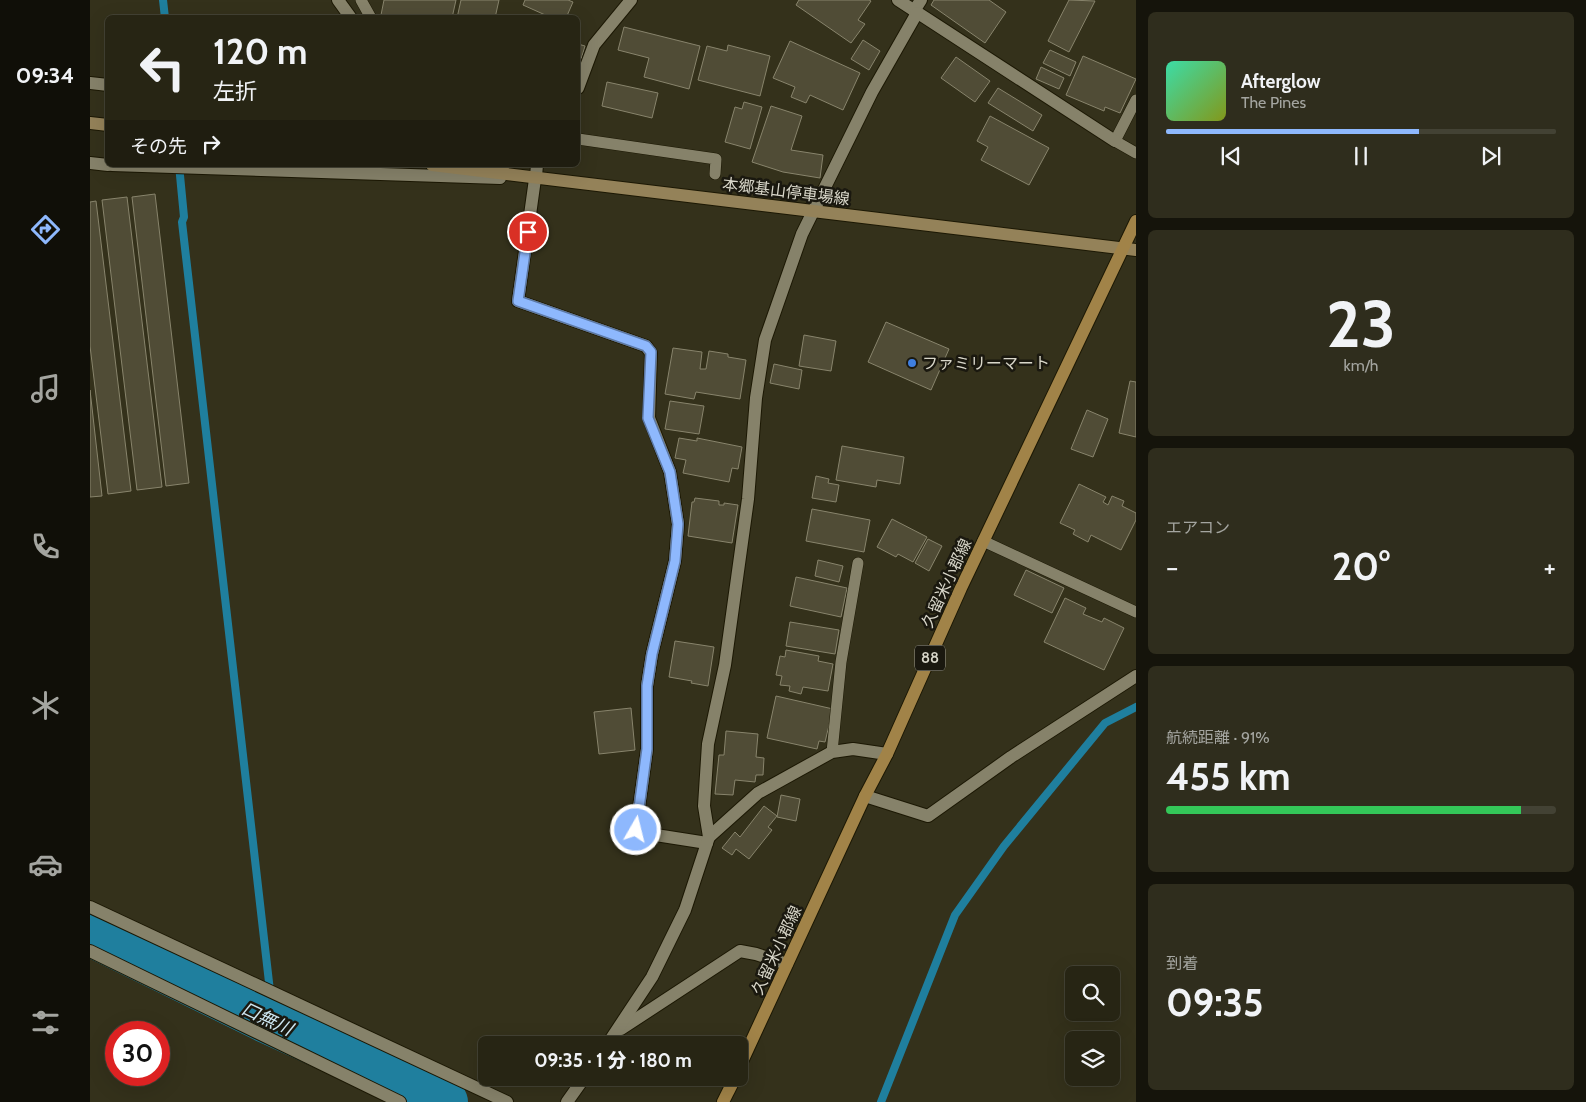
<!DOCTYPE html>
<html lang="ja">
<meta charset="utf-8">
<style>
:root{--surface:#272514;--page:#2f2d1d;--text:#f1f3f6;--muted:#a4a5a0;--line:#434234;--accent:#8eb8fd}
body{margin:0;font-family:Cabin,"Noto Sans JP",sans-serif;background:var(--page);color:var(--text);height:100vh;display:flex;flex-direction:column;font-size:19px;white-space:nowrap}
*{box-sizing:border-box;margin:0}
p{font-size:16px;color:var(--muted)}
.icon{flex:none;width:28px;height:28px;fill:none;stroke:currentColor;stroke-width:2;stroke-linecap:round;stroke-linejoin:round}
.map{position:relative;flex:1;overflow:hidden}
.side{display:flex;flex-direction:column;gap:12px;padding:12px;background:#15140b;width:450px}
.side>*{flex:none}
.top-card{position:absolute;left:15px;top:15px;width:475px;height:152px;border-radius:8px;box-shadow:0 5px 20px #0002,0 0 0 1px var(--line);background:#272514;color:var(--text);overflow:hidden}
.tools{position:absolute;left:975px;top:966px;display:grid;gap:10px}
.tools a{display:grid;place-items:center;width:55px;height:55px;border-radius:8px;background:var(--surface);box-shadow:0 5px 20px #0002,0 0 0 1px var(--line);font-size:25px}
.speed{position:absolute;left:15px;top:1021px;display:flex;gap:10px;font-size:25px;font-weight:700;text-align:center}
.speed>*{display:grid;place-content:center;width:65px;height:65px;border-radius:50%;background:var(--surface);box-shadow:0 5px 20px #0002,0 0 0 1px var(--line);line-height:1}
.speed .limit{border:8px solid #d22;background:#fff;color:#111}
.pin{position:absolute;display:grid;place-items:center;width:42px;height:42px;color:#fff;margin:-21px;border:2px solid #fff;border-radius:50%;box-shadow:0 1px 5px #0007}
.me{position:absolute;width:55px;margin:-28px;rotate:8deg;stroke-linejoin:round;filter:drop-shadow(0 0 4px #0008)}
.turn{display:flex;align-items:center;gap:18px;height:105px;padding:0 25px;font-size:22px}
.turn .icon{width:65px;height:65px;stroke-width:2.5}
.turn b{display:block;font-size:35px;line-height:42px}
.then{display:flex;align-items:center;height:48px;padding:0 25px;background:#0003;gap:10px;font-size:19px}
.big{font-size:38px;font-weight:800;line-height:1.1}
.side .widget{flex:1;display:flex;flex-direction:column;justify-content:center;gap:8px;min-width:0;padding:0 18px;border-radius:8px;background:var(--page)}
.side .dial{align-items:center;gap:0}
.dial b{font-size:65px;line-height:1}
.song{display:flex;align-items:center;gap:15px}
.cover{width:60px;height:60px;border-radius:8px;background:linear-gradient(135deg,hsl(160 70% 55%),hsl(70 70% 35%))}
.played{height:5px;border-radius:2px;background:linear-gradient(90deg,var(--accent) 65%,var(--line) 65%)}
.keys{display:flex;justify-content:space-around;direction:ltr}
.heat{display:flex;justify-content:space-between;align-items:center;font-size:28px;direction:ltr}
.charge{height:8px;border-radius:4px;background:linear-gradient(90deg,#34c759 91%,var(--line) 0)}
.trip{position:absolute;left:388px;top:1036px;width:270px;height:50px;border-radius:8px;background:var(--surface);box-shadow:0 5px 20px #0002,0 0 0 1px var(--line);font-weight:800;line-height:50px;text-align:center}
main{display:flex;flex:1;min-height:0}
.tab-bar{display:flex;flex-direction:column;width:90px;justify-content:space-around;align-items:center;background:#100f08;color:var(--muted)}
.tab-bar .icon{width:35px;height:35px}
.tab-bar .active{color:var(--accent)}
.tab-bar b{font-size:22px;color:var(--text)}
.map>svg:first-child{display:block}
</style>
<main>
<nav class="tab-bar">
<b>09:34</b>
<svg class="icon active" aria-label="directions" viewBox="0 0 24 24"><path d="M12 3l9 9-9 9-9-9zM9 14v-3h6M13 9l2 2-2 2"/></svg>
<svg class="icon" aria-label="music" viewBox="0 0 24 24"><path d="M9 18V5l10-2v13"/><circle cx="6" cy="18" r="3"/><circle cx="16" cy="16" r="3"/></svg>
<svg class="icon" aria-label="phone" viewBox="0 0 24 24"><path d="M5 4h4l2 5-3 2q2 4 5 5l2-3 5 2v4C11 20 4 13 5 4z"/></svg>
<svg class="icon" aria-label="climate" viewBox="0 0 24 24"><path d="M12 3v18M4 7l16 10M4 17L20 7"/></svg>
<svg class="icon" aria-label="car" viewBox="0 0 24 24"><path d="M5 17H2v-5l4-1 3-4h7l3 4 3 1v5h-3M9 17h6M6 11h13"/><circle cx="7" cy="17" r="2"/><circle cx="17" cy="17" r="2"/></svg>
<svg class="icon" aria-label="filters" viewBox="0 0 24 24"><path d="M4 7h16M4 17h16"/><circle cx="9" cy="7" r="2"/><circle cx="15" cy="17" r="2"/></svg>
</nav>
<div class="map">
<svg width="1046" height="1102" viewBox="0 0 1046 1102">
<rect width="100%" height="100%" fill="#34311b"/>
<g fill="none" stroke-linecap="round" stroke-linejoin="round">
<g stroke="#1f7f9e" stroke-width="8">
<polyline points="73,0 75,18"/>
<polyline points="89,165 94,217 92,222 180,991 174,1019"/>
<polyline points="791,1102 865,915 914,846 1015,723 1046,707"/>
</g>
<polyline stroke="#1f7f9e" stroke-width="46" points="0,933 174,1019 355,1102"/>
</g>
<g fill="#504c36" stroke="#88846c">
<polygon points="294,0 366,0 362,18 304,18 291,15"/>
<polygon points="371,0 409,0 405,18 367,18"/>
<polygon points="435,0 478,0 483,2 476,18 462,18 433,5"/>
<polygon points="709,0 779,0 781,1 768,20 775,24 761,43 706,5"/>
<polygon points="844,0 899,0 916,12 895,43 841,5"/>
<polygon points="979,0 1005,1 979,52 958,41"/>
<polygon points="534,27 610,46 599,89 554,77 559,58 528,50"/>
<polygon points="773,40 790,51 779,70 761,59"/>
<polygon points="700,41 770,73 753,110 720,95 716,103 701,97 705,87 683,78"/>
<polygon points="488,44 495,46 488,69"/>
<polygon points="638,45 680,56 670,96 608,80 617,46 637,51"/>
<polygon points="960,50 986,62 980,76 953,63"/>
<polygon points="993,56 1046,79 1030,113 1015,107 1014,111 976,95"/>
<polygon points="866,57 900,81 885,102 851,78"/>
<polygon points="951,67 974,78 969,89 946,79"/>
<polygon points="517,82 568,93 562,118 512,106"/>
<polygon points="908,88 952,115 943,131 898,103"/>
<polygon points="654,102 672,107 660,149 635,142 645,107 652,109"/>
<polygon points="681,106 712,116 701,150 733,155 730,178 693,172 662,162"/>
<polygon points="900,116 959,148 939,185 891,160 898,147 887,141"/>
<polygon points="65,194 99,483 76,486 42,197"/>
<polygon points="37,197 72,487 47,490 12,200"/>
<polygon points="6,201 41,491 18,494 0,346 0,202"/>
<polygon points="796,322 859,349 841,390 778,362"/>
<polygon points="714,335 746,341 741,371 709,366"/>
<polygon points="583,348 612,352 610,369 616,369 619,351 638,354 638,357 656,360 650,399 606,392 604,399 575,394"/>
<polygon points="684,364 712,370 709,389 680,383"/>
<polygon points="1040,381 1046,382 1046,437 1029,433"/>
<polygon points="0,390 12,496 0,497"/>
<polygon points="580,401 614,406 609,434 575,429"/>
<polygon points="997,410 1018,419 1003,457 981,449"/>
<polygon points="589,438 607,441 607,438 652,447 648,469 642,468 639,482 593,473 596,460 585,458"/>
<polygon points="752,446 814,457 810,484 787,480 786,487 746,480"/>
<polygon points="726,476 739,479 738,483 749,485 746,502 722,498"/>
<polygon points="989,484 1016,497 1013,502 1018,505 1022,496 1034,501 1032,506 1046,513 1046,520 1031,550 1001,535 998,542 983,534 985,530 970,523"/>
<polygon points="605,498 629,501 629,505 634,505 634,503 648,505 642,543 598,536 602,502 604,502"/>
<polygon points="722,509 780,520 774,552 716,541"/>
<polygon points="802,519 837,537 823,562 808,554 806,557 787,547"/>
<polygon points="838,539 852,546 839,571 825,563"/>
<polygon points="728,560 753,566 749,582 725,576"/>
<polygon points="936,570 974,588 962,613 924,595"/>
<polygon points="706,577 757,588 751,617 700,606"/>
<polygon points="975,598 996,608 993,614 1012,622 1014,618 1034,628 1014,670 954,642"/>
<polygon points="700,622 749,630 745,654 696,646"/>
<polygon points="585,641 624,647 618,686 601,683 602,681 579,677"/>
<polygon points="696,650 729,656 728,661 743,664 738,691 713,687 711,694 699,691 700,686 690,685 692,676 686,675 690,656 695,657"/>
<polygon points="686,696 743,709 735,742 729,741 727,749 677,738"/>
<polygon points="541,708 545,750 509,754 504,712"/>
<polygon points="636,731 668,734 666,757 674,758 673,775 666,775 665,782 645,780 643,795 625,794 629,755 634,755"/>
<polygon points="691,795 710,799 706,821 687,817"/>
<polygon points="674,806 687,816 678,827 682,830 659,859 646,849 642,855 632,848 645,832 650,837"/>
</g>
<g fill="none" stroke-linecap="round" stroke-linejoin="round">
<defs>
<g id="service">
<polyline points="271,0 281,18"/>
<polyline points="1046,100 1025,141 1046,153"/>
<polyline points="488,139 626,159 625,174"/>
<polyline points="893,541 1046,612"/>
<polyline points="742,752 751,662 768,563"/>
</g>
<g id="minor">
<polyline points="248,0 261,18"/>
<polyline points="808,0 1025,141"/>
<polyline points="824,11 831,0"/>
<polyline points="0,83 18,85"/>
<polyline points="488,88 504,45 541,0"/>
<polyline points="0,163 18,165"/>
<polyline points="22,165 410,178"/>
<polyline points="446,176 447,165"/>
<polyline points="445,179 428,301 556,346 561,353 559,418 580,472 588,524 585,561 562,654 557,686 557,749 546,829 553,833 617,843"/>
<polyline points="775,796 838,816 921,757 1046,676"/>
<polyline points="619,837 668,793 742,752 763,749 797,754"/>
<polyline points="0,907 417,1102"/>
<polyline points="0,951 310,1102"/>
<polyline points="531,1029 650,951 666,954 697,964"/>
<polyline points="517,1045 562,977 595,910 619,837 614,806 618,744 635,665 658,499 666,398 675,340 712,234 782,92 827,13"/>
<polyline points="477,1102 494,1078"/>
</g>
<g id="secondary">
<polyline points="0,123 18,125"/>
<polyline points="342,165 1046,250"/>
</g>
<g id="primary">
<polyline points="649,1068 775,796 797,754 871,588 1046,221"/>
<polyline points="633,1102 645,1078"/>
</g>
</defs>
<use href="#service" stroke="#1c1804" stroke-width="12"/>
<use href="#minor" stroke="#1c1804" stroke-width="14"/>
<use href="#secondary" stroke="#1c1804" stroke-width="14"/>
<use href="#primary" stroke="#1c1804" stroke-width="14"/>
<use href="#service" stroke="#86826a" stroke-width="11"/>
<use href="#minor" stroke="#86826a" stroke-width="12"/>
<use href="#secondary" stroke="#948259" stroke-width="12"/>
<use href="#primary" stroke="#a18348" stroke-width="12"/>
</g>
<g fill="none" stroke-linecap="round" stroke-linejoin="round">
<defs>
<polyline id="route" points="438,232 428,301 556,346 561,352 558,418 580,472 588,524 585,561 562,654 557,686 557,749 546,830"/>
</defs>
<use href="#route" stroke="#5c78a4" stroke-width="12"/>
<use href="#route" stroke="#8eb8fd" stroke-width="9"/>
</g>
<circle fill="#3f7fe0" stroke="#1a180f" stroke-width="2" cx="822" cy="363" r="5"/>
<g text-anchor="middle" stroke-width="5" stroke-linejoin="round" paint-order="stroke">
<rect fill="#1a180f" stroke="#9f9d91" stroke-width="1" x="825" y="645.5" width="30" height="25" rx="4"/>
<g font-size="15" font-weight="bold" fill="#d8d6c9">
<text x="840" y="663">88</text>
</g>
<g font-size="16" fill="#d8d6c9" stroke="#1a180f">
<text transform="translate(696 191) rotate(7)" y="6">本郷基山停車場線</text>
<text transform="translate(856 583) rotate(-65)" y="6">久留米小郡線</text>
<text transform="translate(686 950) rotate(-65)" y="6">久留米小郡線</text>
</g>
<g font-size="16" fill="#d8d6c9" stroke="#1a180f" text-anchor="start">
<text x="832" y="369">ファミリーマート</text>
</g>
<g font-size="18" font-style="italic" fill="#cee7f2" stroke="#1a180f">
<text transform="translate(177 1019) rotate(25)" y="6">口無川</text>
</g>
</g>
</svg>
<div class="tools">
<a><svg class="icon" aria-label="search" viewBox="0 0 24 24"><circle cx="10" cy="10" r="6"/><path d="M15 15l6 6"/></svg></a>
<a><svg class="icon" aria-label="layers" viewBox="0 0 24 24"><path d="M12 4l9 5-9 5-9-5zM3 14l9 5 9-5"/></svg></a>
</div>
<div class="speed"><div class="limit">30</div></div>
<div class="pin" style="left:438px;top:232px;background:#d93025"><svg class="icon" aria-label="arrive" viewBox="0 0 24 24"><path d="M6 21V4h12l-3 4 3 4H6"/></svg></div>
<svg class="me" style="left:546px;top:830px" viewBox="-20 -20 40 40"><circle r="17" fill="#8eb8fd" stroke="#fff" stroke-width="3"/><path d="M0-11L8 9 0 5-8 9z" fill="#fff"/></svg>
<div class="trip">09:35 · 1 分 · 180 m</div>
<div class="top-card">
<div class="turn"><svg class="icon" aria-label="left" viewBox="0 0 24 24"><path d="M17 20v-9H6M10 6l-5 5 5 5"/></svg><div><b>120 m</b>左折</div></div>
<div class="then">その先<svg class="icon" aria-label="right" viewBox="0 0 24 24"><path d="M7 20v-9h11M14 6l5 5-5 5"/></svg></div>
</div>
</div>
<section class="side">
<div class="widget">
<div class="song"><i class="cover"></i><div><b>Afterglow</b><p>The Pines</p></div></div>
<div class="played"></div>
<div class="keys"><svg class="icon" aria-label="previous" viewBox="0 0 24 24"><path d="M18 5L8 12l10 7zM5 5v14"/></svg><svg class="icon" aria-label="pause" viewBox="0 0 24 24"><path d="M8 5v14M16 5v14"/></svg><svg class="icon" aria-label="next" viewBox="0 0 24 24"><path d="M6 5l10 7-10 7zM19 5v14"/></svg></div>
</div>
<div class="widget dial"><b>23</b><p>km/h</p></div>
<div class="widget"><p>エアコン</p>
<div class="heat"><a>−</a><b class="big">20°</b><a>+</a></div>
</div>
<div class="widget"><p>航続距離 · 91%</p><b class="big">455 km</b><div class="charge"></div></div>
<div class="widget"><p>到着</p><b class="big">09:35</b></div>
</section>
</main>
